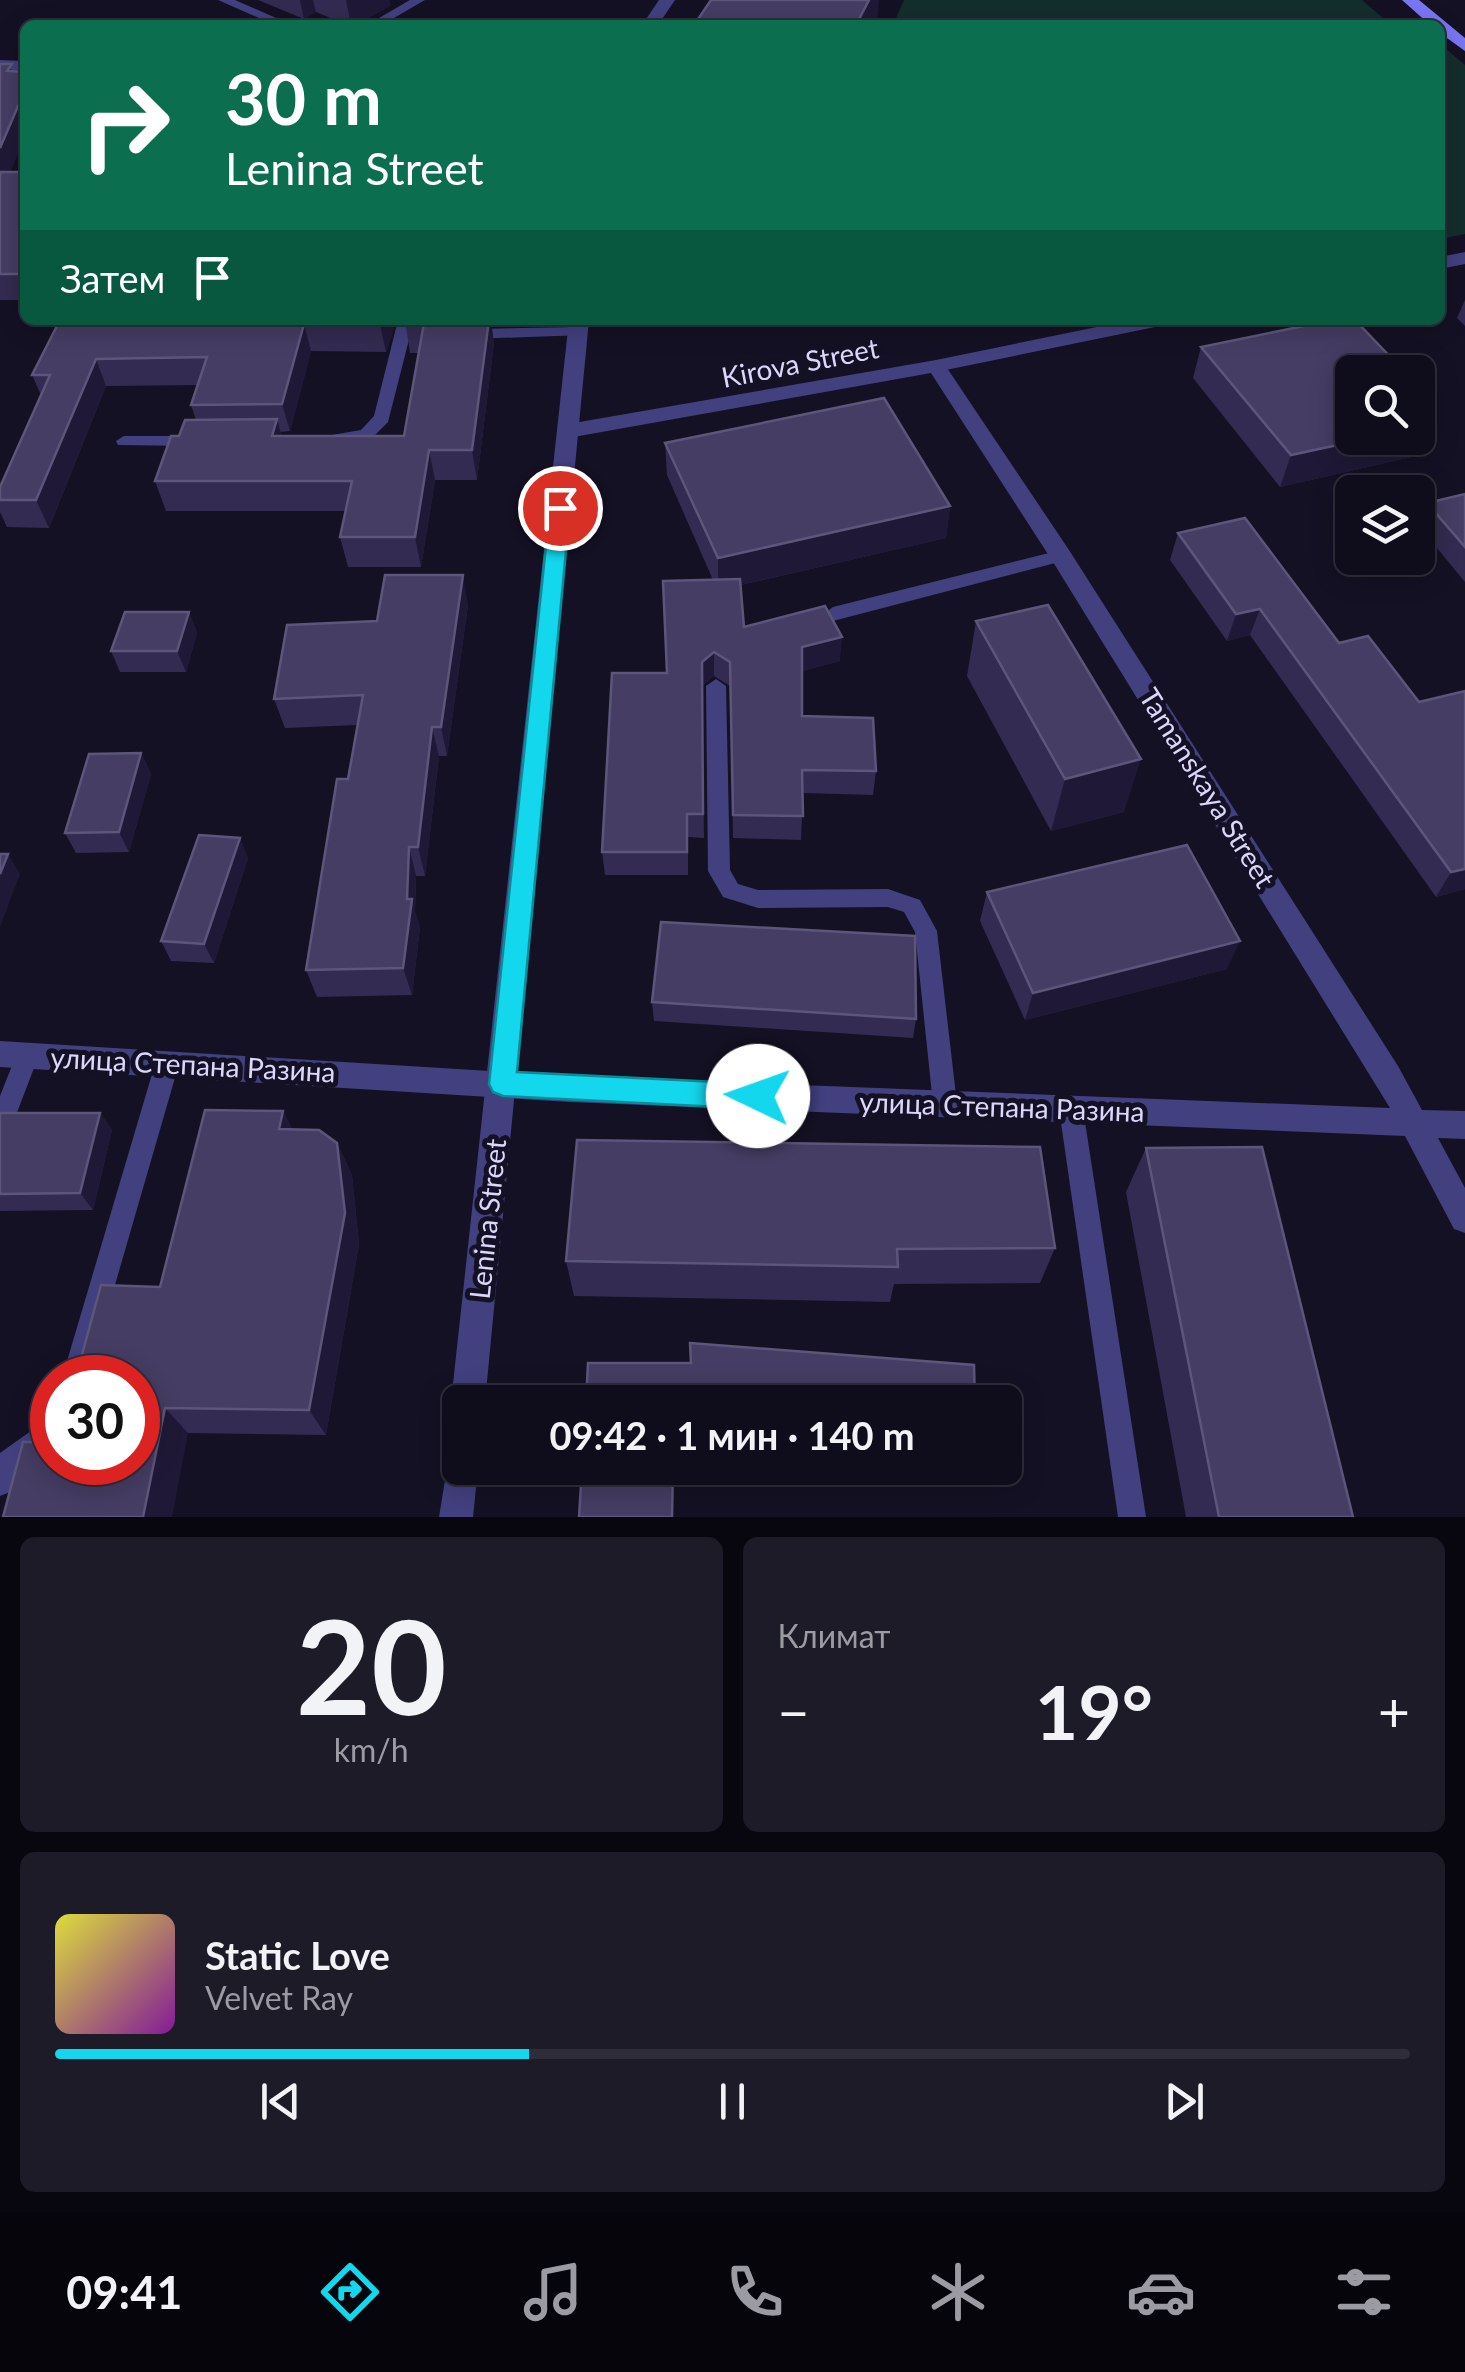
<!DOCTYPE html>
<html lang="ru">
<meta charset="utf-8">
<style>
:root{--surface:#0f0d1b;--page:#1d1b28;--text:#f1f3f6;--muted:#9b9ca3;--line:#2f2d3a;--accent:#13d7ec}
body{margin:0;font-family:Lato,sans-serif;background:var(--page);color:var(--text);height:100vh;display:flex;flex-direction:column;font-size:38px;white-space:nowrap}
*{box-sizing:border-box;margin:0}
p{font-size:32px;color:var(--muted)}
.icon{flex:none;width:55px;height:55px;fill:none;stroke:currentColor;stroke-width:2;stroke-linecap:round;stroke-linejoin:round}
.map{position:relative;height:1517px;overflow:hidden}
.side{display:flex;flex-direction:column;gap:20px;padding:20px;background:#08070f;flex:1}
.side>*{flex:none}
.banner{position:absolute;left:20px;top:20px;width:1425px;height:305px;border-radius:15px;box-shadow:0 5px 25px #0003,0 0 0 2px var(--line);background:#0b6e4f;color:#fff;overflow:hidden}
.buttons{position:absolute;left:1335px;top:355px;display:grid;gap:20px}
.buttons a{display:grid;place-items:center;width:100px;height:100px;border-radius:15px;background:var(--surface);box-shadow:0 5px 25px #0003,0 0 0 2px var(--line);font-size:50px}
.speed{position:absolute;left:30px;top:1355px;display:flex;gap:20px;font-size:50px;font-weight:700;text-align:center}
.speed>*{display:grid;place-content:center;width:130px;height:130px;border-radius:50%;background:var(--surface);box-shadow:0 5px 25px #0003,0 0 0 2px var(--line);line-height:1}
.speed .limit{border:15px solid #d22;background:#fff;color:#111}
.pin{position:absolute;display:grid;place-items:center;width:85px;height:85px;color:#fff;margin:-42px;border:5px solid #fff;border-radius:50%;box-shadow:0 2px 10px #0007}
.me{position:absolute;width:110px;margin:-55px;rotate:273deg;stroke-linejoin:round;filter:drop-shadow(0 0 8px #0008)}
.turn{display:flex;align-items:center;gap:35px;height:210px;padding:0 40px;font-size:45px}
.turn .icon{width:130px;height:130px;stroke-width:2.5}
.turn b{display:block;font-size:70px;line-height:85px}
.then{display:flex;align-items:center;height:95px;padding:0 40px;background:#0003;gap:20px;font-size:38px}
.big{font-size:75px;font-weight:700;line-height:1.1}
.side .tile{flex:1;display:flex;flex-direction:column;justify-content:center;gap:15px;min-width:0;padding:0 35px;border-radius:15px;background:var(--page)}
.side .dial{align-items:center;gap:0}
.dial b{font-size:130px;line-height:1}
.song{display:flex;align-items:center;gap:30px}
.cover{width:120px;height:120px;border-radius:15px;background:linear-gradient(135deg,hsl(60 70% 55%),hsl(290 70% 35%))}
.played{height:10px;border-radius:5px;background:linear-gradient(90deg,var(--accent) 35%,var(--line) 35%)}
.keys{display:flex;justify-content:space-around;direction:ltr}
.heat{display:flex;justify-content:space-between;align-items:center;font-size:55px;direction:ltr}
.side .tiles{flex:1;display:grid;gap:20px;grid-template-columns:1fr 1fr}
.tile:last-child{grid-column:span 2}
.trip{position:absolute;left:442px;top:1385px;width:580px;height:100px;border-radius:15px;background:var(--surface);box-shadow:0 5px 25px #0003,0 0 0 2px var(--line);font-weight:700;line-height:100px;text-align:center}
.tab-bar{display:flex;height:160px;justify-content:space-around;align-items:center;background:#06050b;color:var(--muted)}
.tab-bar .icon{width:70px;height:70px}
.tab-bar .active{color:var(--accent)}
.tab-bar b{font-size:45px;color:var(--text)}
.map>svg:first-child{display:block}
</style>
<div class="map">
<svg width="1465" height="1517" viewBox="0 0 1465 1517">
<rect width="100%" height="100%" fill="#141124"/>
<g fill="#142e2d">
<polygon points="904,0 1362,0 1391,25 893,25"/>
<polygon points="1440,44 1465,65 1465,234 1440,239"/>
</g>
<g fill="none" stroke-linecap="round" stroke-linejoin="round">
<g fill="#42407f" fill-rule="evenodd">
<polygon points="218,0 235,0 292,25 275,25"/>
<polygon points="410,0 425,0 382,25 367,25"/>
<polygon points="398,320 414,320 388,422 372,438 326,444 326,436 361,430 374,416"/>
<polygon points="578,327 584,329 584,335 469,339 461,334 469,329"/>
<polygon points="124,436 193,436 201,441 193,446 118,445 116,441"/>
<polygon points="1061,550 1067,552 1070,556 1067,560 833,621 824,614 833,607"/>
<polygon points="716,679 726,686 730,870 738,884 758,890 888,889 920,900 937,931 957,1104 953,1112 945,1115 937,1112 933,1104 915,932 904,912 888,907 758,908 723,897 708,871 706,686"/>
<polygon points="27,1045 35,1048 39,1055 8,1136 0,1139 0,1096 19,1048"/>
<polygon points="167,1054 175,1057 179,1064 88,1378 62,1378 155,1064 159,1057"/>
<polygon points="1071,1098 1079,1101 1083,1109 1146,1517 1118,1517 1059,1109 1063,1101"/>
<polygon points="52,1416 52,1446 16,1475 10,1492 0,1496 0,1453"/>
</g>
<g fill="#42407f" fill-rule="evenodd">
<polygon points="1465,252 1465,264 1440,269 1440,257"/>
<polygon points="1131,320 1170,320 1160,326 936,372 926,366 936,360"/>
</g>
<g fill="#42407f" fill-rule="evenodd">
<polygon points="0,60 25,61 25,71 0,70"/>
<polygon points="936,360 943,362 1069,550 1398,1066 1422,1110 1465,1111 1465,1139 1438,1138 1465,1188 1465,1233 1454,1229 1405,1136 570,1102 0,1067 0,1041 570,1076 1390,1108 1053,562 931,373 568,438 558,431 568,424"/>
</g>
<g fill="#42407f" fill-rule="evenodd">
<polygon points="659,0 675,0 658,25 642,25"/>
<polygon points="569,320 589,320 485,1402 460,1402 460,1415 451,1402"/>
<polygon points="460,1451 460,1468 478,1468 473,1517 439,1517 449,1456"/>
</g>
<polygon fill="#7976f4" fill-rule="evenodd" points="1402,0 1419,0 1465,38 1465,51 1440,33 1440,25 1430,25"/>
</g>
<g fill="#332b51">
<polygon points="258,0 389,0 390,6 355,25 347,25 316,12 304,19"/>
<polygon points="0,64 15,71 25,72 25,136 10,172 25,172 25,300 0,300"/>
<polygon points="1465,300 1465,326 1457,318"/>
<polygon points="60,320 397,320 386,352 311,351 290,431 280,432 282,436 404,436 418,353 410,353 405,320 497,320 496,325 491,325 494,343 477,480 435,480 421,567 348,567 340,537 346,511 166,511 155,481 179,436 196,420 191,405 198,385 106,386 49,528 7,527 0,512 0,500 41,395 32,375"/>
<polygon points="1201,347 1397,364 1393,372 1352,372 1416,456 1280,487 1193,378"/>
<polygon points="665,443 950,506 946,538 741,585 744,627 840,661 802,671 802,716 876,771 873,795 803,793 801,840 733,838 730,686 714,676 702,686 704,838 688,837 688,875 605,875 602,852 667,673 713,580 667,475"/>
<polygon points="1465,494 1465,582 1418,525 1427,503"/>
<polygon points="1178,533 1339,643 1419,702 1465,691 1465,889 1436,897 1250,635 1227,641 1170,560"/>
<polygon points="468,605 447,756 439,756 425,876 416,876 415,912 420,927 412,995 317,997 306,970 348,779 357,725 285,728 274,699 377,621"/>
<polygon points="189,612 197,633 186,672 120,672 111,651"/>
<polygon points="976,621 1124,812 1051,831 967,676"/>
<polygon points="141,753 151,774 129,852 76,853 65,833"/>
<polygon points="248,858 214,963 171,961 161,941"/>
<polygon points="987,892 1227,969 1025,1020 980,921"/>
<polygon points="652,1002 916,1019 913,1038 654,1021"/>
<polygon points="283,1111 292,1129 337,1143 352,1175 359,1244 326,1435 188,1433 138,1462 138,1378 82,1378 77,1373 160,1287"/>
<polygon points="0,1113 100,1113 112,1130 93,1210 0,1211"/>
<polygon points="577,1140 1055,1248 1040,1283 894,1284 890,1302 574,1296 566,1261"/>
<polygon points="1146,1148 1353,1517 1186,1517 1126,1192"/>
</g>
<g fill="#1f1937">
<polygon points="300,0 313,0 316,12 304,19"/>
<polygon points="346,0 389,0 390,6 355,25 351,25"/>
<polygon points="869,0 879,0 878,16 873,25 856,25"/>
<polygon points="25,90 25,136 0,197 0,148"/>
<polygon points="382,320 397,320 386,352 380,325"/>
<polygon points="489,320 491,320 494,343 477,480 472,450"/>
<polygon points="304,324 311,351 290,431 282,404"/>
<polygon points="96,359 106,386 49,528 36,500"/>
<polygon points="1397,364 1393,372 1376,372 1378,368"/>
<polygon points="277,419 285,449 272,436"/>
<polygon points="1430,424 1416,456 1280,487 1291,455 1370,438 1418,438 1418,427"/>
<polygon points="429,450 435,480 421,567 415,537"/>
<polygon points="950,506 946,538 718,590 718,558"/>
<polygon points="463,575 468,605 447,756 441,727"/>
<polygon points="1260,609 1250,635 1227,641 1236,614"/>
<polygon points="189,612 197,633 186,672 177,651"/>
<polygon points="842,637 840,661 801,671 802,647"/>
<polygon points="714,652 714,676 702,686 704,838 702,662"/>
<polygon points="432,727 439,756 425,876 418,847"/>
<polygon points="141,753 151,774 129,852 119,832"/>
<polygon points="1141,759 1124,812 1051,831 1065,779"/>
<polygon points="240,838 248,858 214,963 204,944"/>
<polygon points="409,847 416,876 415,912 420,927 412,995 403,968"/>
<polygon points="8,854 20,874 0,927 0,874"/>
<polygon points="1465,869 1465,889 1436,897 1451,872"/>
<polygon points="1240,941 1227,969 1025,1020 1033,993"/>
<polygon points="283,1111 299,1144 279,1129"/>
<polygon points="100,1113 112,1130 93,1210 80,1193"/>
<polygon points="337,1143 352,1175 359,1244 326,1435 309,1410"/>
<polygon points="165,1408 188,1433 172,1517 143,1517"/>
<polygon points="673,1468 674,1468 673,1517 672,1517"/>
</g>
<g fill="#453d63" stroke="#5c567b" stroke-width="2.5">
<polygon points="711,0 869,0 856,25 694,25"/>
<polygon points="0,64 12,64 7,71 25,72 25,90 0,148"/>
<rect x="0" y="172" width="25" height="102"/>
<polygon points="60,320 382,320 380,325 304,324 282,404 191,405 207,357 96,359 36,500 0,500 0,487 50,375 32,375"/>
<polygon points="405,320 489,320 472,450 429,450 415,537 340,537 352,481 155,481 171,436 179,436 185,420 277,419 272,436 404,436 424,323 405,323"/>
<polygon points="1333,320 1355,320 1397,364 1378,368 1382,372 1352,372 1352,438 1370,438 1291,455 1201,347"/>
<polygon points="884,398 950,506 718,558 665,443"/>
<polygon points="1418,411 1430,424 1418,427"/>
<polygon points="1465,494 1465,547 1427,503"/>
<polygon points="1245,518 1339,643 1368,636 1419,702 1465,691 1465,869 1451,872 1260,609 1236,614 1178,533"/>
<polygon points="385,575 463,575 441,727 432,727 418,847 409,847 407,899 412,899 403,968 306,970 337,779 348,779 363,695 274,699 287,625 377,621"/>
<polygon points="740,579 744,627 825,606 842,637 802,647 802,716 873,718 876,771 802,770 803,816 733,815 730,662 714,652 702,662 703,814 687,814 687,852 602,852 612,673 667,673 663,581"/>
<polygon points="1048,605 1141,759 1065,779 976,621"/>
<polygon points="125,612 189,612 177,651 111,651"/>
<polygon points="141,753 119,832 65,833 89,754"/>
<polygon points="199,835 240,838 204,944 161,941"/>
<polygon points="1187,845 1240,941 1033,993 987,892"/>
<polygon points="0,854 8,854 0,874"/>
<polygon points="661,922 915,936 916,1019 652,1002"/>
<polygon points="205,1110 283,1111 279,1129 319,1130 337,1143 345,1213 309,1410 165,1408 143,1517 3,1517 23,1442 52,1442 52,1462 138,1462 138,1378 132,1378 133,1374 77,1373 101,1285 160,1287"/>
<polygon points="0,1113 100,1113 80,1193 0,1194"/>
<polygon points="577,1140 1040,1147 1055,1248 897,1249 898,1267 566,1261"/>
<polygon points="1262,1147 1353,1517 1219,1517 1146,1148"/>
<polygon points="690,1343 974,1365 975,1402 586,1402 588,1363 691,1363"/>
<polygon points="582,1468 673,1468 672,1517 579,1517"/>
</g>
<polygon fill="#13d7ec" stroke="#0c8c99" stroke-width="2.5" points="560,502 570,508 517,1072 758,1084 767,1088 771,1096 767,1105 758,1109 503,1096 493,1092 489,1084 550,508"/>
<g text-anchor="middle" stroke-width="10" stroke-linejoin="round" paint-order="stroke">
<g font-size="28" fill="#dbd7fc" stroke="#141124">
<text transform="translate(800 363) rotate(-11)" y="10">Kirova Street</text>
<text transform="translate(1207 788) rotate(58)" y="10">Tamanskaya Street</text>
<text transform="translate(193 1065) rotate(3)" y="10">улица Степана Разина</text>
<text transform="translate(1002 1107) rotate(2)" y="10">улица Степана Разина</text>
<text transform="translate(488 1219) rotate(-84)" y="10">Lenina Street</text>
</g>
</g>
</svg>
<div class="buttons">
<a><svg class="icon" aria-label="search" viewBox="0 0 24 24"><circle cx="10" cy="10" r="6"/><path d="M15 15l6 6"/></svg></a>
<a><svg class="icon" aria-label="layers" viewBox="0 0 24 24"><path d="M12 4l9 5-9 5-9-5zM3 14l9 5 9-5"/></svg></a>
</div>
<div class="speed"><div class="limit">30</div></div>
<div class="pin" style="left:560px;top:508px;background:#d93025"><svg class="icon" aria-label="arrive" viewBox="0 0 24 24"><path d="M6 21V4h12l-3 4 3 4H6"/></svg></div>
<svg class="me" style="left:758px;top:1096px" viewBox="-20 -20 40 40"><circle r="19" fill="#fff"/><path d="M0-13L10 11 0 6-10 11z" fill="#13d7ec"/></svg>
<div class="trip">09:42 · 1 мин · 140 m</div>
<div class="banner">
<div class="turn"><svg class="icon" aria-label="right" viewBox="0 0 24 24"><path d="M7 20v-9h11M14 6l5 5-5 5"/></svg><div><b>30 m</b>Lenina Street</div></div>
<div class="then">Затем<svg class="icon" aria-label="arrive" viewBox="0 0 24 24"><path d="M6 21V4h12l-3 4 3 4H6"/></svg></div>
</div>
</div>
<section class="side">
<div class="tiles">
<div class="tile dial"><b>20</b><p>km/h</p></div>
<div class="tile"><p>Климат</p>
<div class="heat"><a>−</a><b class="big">19°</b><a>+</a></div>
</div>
<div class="tile">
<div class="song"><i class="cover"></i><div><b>Static Love</b><p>Velvet Ray</p></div></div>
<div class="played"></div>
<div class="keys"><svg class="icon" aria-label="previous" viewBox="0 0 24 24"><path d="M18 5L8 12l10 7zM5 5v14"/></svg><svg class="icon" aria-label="pause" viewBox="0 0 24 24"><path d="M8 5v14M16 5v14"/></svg><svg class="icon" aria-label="next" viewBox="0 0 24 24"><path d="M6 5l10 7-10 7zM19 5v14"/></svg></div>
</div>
</div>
</section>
<nav class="tab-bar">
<b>09:41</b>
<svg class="icon active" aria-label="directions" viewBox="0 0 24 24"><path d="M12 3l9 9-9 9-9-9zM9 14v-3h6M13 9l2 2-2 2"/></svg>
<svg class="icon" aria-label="music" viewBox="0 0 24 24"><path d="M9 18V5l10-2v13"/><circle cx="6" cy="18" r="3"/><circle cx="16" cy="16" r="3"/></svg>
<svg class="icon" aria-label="phone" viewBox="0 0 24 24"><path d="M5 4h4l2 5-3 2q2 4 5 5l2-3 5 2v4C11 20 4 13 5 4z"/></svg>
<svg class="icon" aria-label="climate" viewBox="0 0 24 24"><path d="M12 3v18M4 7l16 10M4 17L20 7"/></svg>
<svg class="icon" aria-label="car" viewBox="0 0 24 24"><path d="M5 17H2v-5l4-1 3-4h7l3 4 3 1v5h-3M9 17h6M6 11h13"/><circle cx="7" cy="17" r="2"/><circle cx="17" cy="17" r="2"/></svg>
<svg class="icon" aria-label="filters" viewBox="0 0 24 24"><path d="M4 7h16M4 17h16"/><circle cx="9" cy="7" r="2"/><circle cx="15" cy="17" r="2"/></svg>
</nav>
